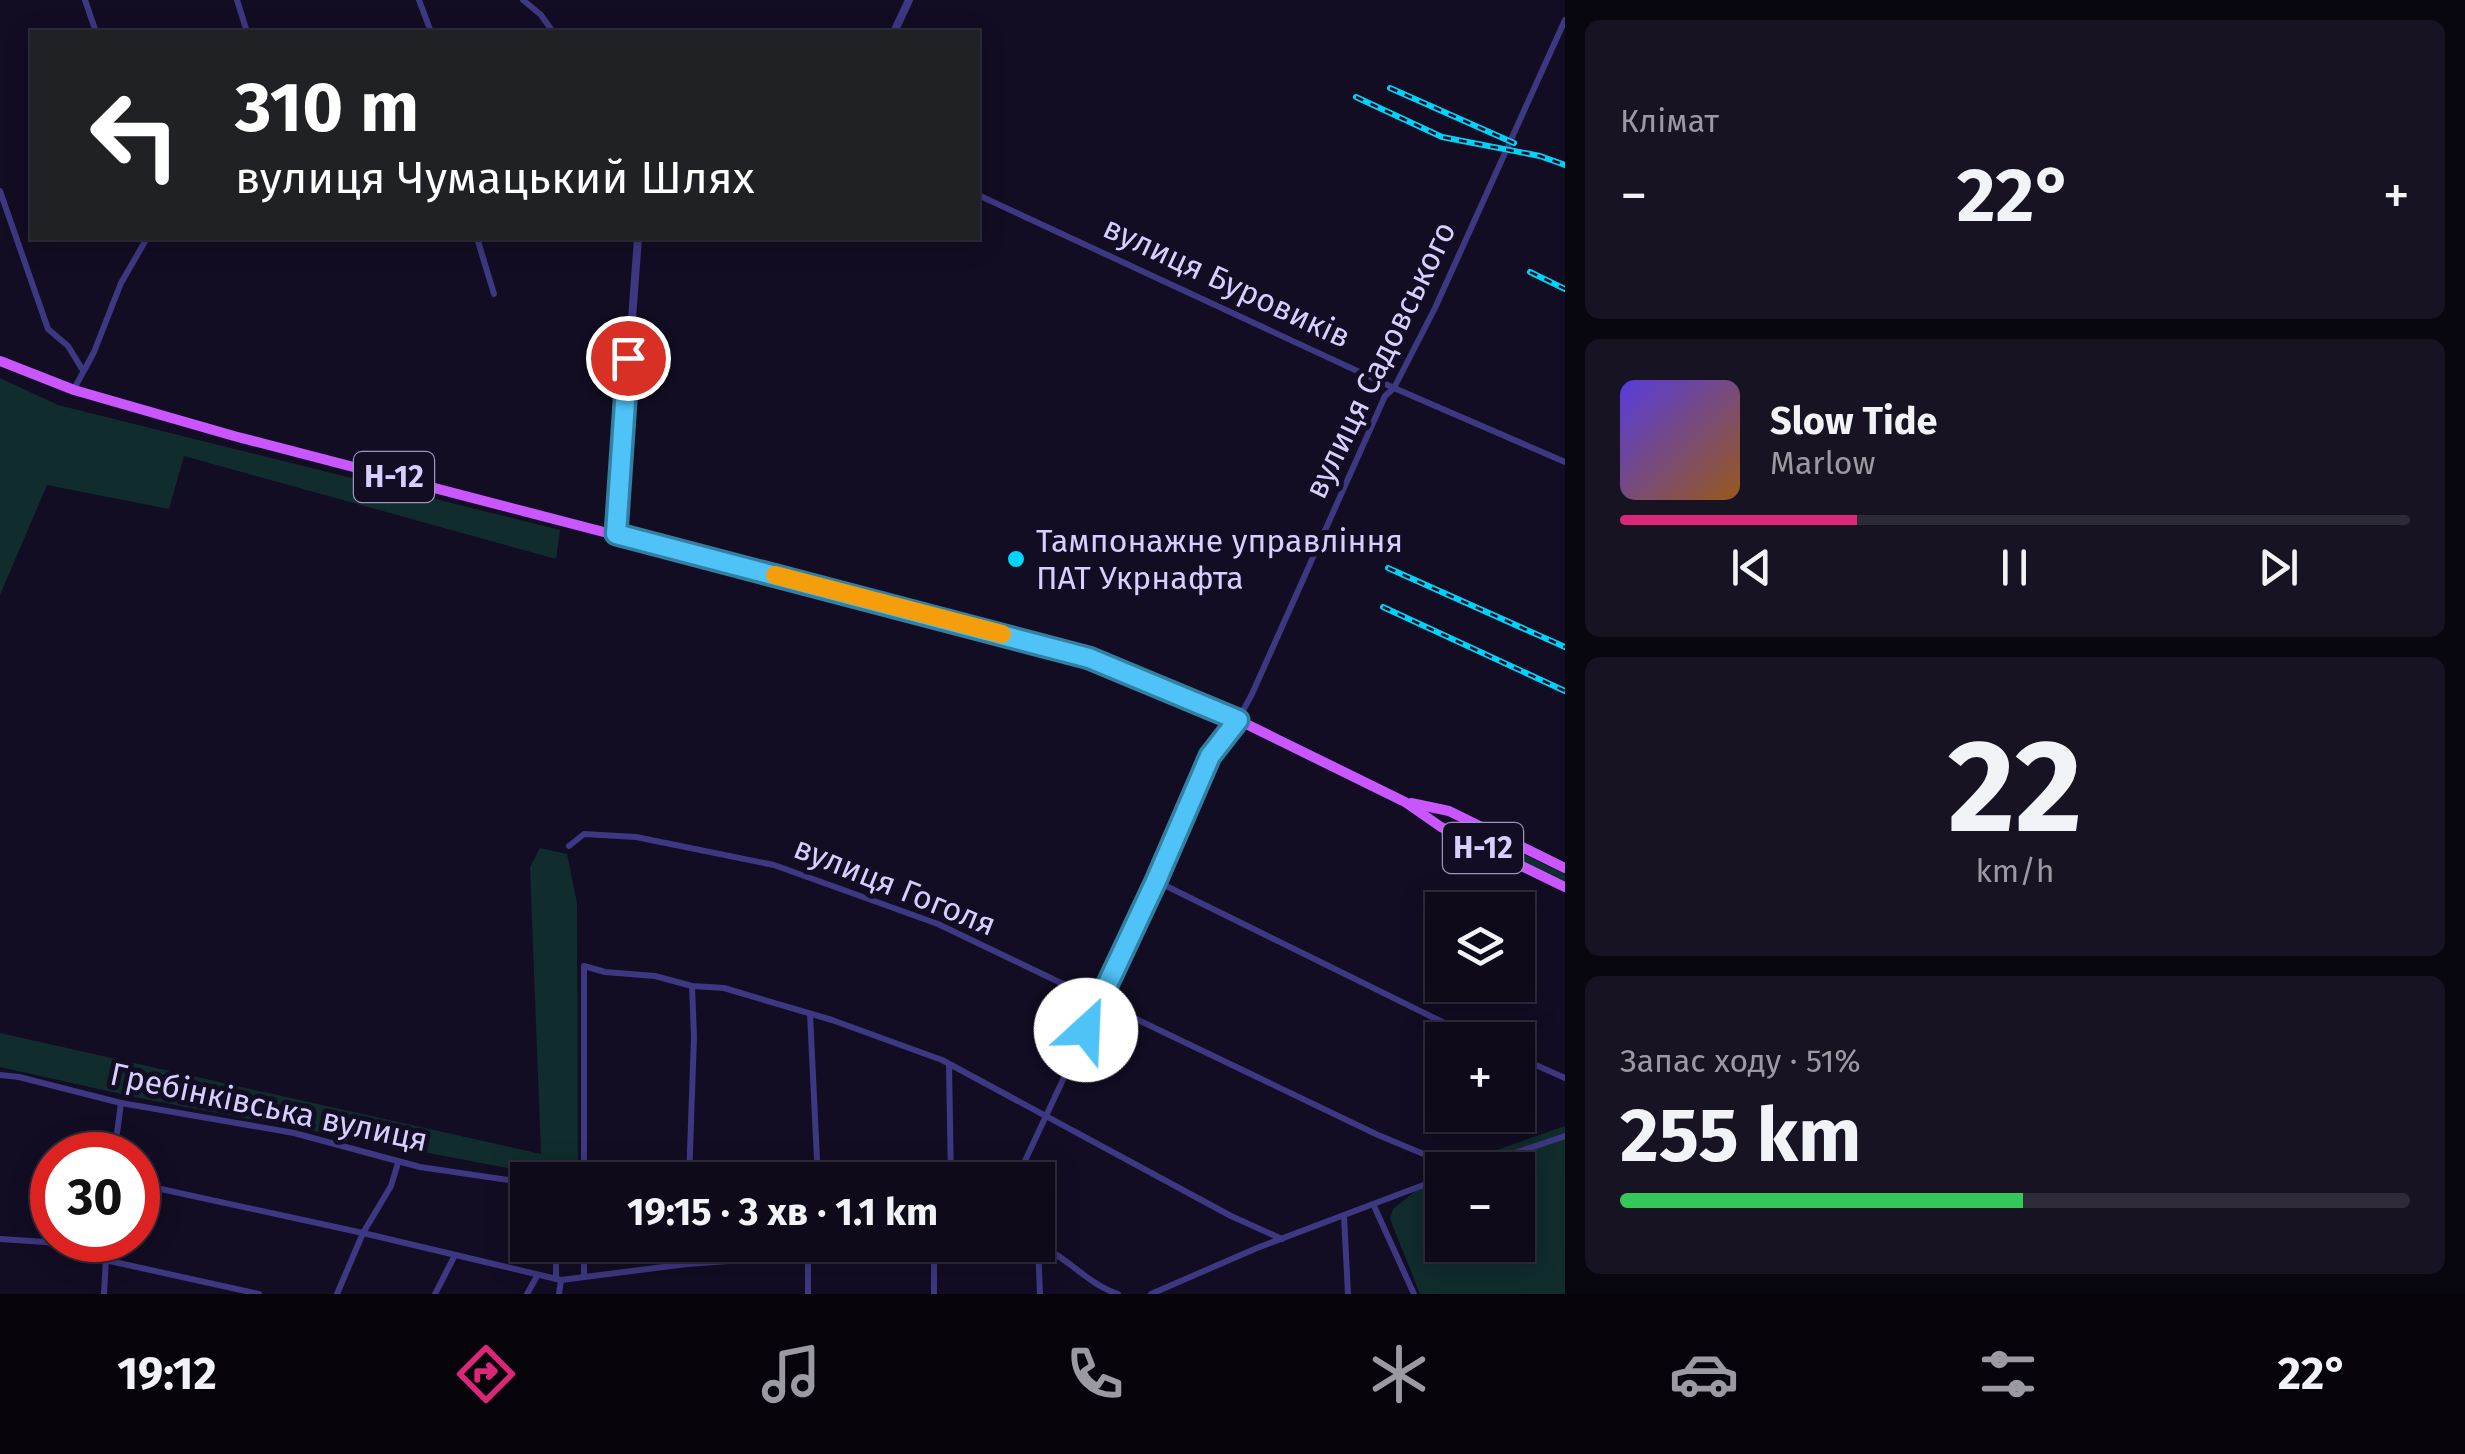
<!DOCTYPE html>
<html lang="uk">
<meta charset="utf-8">
<style>
:root{--surface:#0e0a1a;--page:#171323;--text:#f1f3f6;--muted:#9b9aa2;--line:#2e2b39;--accent:#db2777}
body{margin:0;font-family:"Fira Sans",sans-serif;background:var(--page);color:var(--text);height:100vh;display:flex;flex-direction:column;font-size:38px;white-space:nowrap}
*{box-sizing:border-box;margin:0}
p{font-size:32px;color:var(--muted)}
.icon{flex:none;width:55px;height:55px;fill:none;stroke:currentColor;stroke-width:2;stroke-linecap:round;stroke-linejoin:round}
.map{position:relative;flex:1;overflow:hidden}
.sheet{display:flex;flex-direction:column;gap:20px;padding:20px;background:#08060e;width:900px}
.sheet>*{flex:none}
.hud{position:absolute;left:30px;top:30px;width:950px;height:210px;border-radius:0px;box-shadow:0 5px 25px #0003,0 0 0 2px var(--line);background:#202124;color:#fff;overflow:hidden}
.tools{position:absolute;left:1425px;top:892px;display:grid;gap:20px}
.tools a{display:grid;place-items:center;width:110px;height:110px;border-radius:0px;background:var(--surface);box-shadow:0 5px 25px #0003,0 0 0 2px var(--line);font-size:50px}
.speed{position:absolute;left:30px;top:1132px;display:flex;gap:20px;font-size:50px;font-weight:700;text-align:center}
.speed>*{display:grid;place-content:center;width:130px;height:130px;border-radius:50%;background:var(--surface);box-shadow:0 5px 25px #0003,0 0 0 2px var(--line);line-height:1}
.speed .limit{border:15px solid #d22;background:#fff;color:#111}
.pin{position:absolute;display:grid;place-items:center;width:85px;height:85px;color:#fff;margin:-42px;border:5px solid #fff;border-radius:50%;box-shadow:0 2px 10px #0007}
.me{position:absolute;width:110px;margin:-55px;rotate:25deg;stroke-linejoin:round;filter:drop-shadow(0 0 8px #0008)}
.turn{display:flex;align-items:center;gap:35px;height:210px;padding:0 40px;font-size:45px}
.turn .icon{width:130px;height:130px;stroke-width:2.5}
.turn b{display:block;font-size:70px;line-height:85px}
.big{font-size:75px;font-weight:700;line-height:1.1}
.sheet .widget{flex:1;display:flex;flex-direction:column;justify-content:center;gap:15px;min-width:0;padding:0 35px;border-radius:15px;background:var(--page)}
.sheet .dial{align-items:center;gap:0}
.dial b{font-size:130px;line-height:1}
.song{display:flex;align-items:center;gap:30px}
.cover{width:120px;height:120px;border-radius:15px;background:linear-gradient(135deg,hsl(250 70% 55%),hsl(30 70% 35%))}
.played{height:10px;border-radius:5px;background:linear-gradient(90deg,var(--accent) 30%,var(--line) 30%)}
.keys{display:flex;justify-content:space-around;direction:ltr}
.heat{display:flex;justify-content:space-between;align-items:center;font-size:55px;direction:ltr}
.charge{height:15px;border-radius:8px;background:linear-gradient(90deg,#34c759 51%,var(--line) 0)}
.trip{position:absolute;left:510px;top:1162px;width:545px;height:100px;border-radius:0px;background:var(--surface);box-shadow:0 5px 25px #0003,0 0 0 2px var(--line);font-weight:700;line-height:100px;text-align:center}
.tab-bar{display:flex;height:160px;justify-content:space-around;align-items:center;background:#06040a;color:var(--muted)}
.tab-bar .icon{width:70px;height:70px}
.tab-bar .active{color:var(--accent)}
.tab-bar b{font-size:45px;color:var(--text)}
main{display:flex;flex:1;min-height:0}
.map>svg:first-child{display:block}
</style>
<main>
<div class="map">
<svg width="1565" height="1294" viewBox="0 0 1565 1294">
<rect width="100%" height="100%" fill="#120d23"/>
<g fill="#102c2d" fill-rule="evenodd">
<polygon points="0,378 58,405 560,530 556,559 184,456 169,509 47,485 0,595"/>
<polygon points="1453,821 1565,874 1565,881 1450,827"/>
<polygon points="540,848 567,854 577,903 578,1180 552,1180 539,1174 139,1098 0,1067 0,1033 541,1154 530,867"/>
<path d="M1565,1126v168h-145l-30,-75 3,-10 49,-40zM1442,1170h76v75h-76z"/>
</g>
<g fill="none" stroke-linecap="round" stroke-linejoin="round">
<g stroke="#3e3782" stroke-width="6">
<polyline points="85,0 96,32"/>
<polyline points="237,0 247,32"/>
<polyline points="419,0 431,32"/>
<polyline points="523,0 541,15 553,32"/>
<polyline points="0,191 48,329 68,346 82,369"/>
<polyline points="978,195 1394,388 1565,462"/>
<polyline points="477,238 494,294"/>
<polyline points="74,389 94,352 121,283 147,238"/>
<polyline points="569,846 584,834 636,837 774,865 938,924 1378,1135 1462,1170"/>
<polyline points="1156,881 1479,1040"/>
<polyline points="810,1014 818,1180"/>
<polyline points="1518,1057 1565,1078"/>
<polyline points="949,1065 951,1180"/>
<polyline points="0,1075 19,1077 121,1103 294,1133 420,1167 528,1183"/>
<polyline points="114,1155 121,1103"/>
<polyline points="1464,1170 1565,1136"/>
<polyline points="584,1180 584,966 605,972 655,976 692,986 724,988 832,1020 942,1060 1231,1216 1282,1239"/>
<polyline points="689,1180 694,1037 692,986"/>
<polyline points="1016,1180 1156,881 1210,755 1238,720 1252,694 1385,396 1394,388 1435,308 1565,20"/>
<polyline points="138,1184 363,1233 561,1280 687,1264 951,1245"/>
<polyline points="1374,1206 1414,1294"/>
<polyline points="1344,1216 1348,1294"/>
<polyline points="0,1239 46,1242 105,1260 259,1294"/>
<polyline points="584,1245 584,1277"/>
<path d="M1038,1245c30,12 49,39 80,49"/>
<polyline points="934,1246 934,1294"/>
<polyline points="1038,1246 1040,1294"/>
<polyline points="808,1257 808,1294"/>
<polyline points="687,1264 688,1245"/>
<polyline points="556,1279 556,1245"/>
<polyline points="104,1294 107,1240"/>
<polyline points="337,1294 363,1233 391,1186 398,1163"/>
<polyline points="435,1294 454,1257"/>
<polyline points="527,1294 537,1276"/>
<polyline points="559,1294 561,1280"/>
<polyline points="1151,1294 1257,1248 1442,1178"/>
</g>
<g stroke="#3e3782" stroke-width="8">
<polyline points="894,32 909,0"/>
<polyline points="616,534 638,238"/>
</g>
<g stroke="#c956ff" stroke-width="10">
<polyline points="0,361 74,390 234,436 1089,658 1238,720 1405,802 1441,827 1565,887"/>
<polyline points="1411,803 1449,811 1565,868"/>
</g>
<defs>
<g id="rail">
<polyline points="1390,88 1514,143"/>
<polyline points="1356,97 1442,137 1540,156 1565,165"/>
<polyline points="1530,272 1565,289"/>
<polyline points="1388,568 1565,647"/>
<polyline points="1383,607 1565,691"/>
</g>
</defs>
<use href="#rail" stroke="#00d3fa" stroke-width="6"/>
<use href="#rail" stroke="#120d23" stroke-width="2.5" stroke-dasharray="8" stroke-linecap="butt"/>
</g>
<g fill="none" stroke-linecap="round" stroke-linejoin="round">
<defs>
<polyline id="route" points="628,358 616,534 1089,658 1238,720 1210,756 1156,881 1086,1030"/>
</defs>
<use href="#route" stroke="#337fa1" stroke-width="25"/>
<use href="#route" stroke="#4fc3f7" stroke-width="18"/>
<polyline stroke="#f59e0b" stroke-width="18" points="775,575 1002,634"/>
</g>
<circle fill="#00d3fa" stroke="#120d23" stroke-width="4" cx="1016" cy="559" r="10"/>
<g text-anchor="middle" stroke-width="10" stroke-linejoin="round" paint-order="stroke">
<g fill="#120d23" stroke="#9c95bd" stroke-width="2.5">
<rect x="354" y="452" width="80" height="50" rx="8"/>
<rect x="1443" y="823" width="80" height="50" rx="8"/>
</g>
<g font-size="30" font-weight="bold" fill="#d7cfff">
<text x="394" y="487">Н-12</text>
<text x="1483" y="858">Н-12</text>
</g>
<g font-size="32" fill="#d7cfff" stroke="#120d23">
<text transform="translate(1227 282) rotate(25)" y="11">вулиця Буровиків</text>
<text transform="translate(1380 360) rotate(-64)" y="11">вулиця Садовського</text>
<text transform="translate(895 886) rotate(22)" y="11">вулиця Гоголя</text>
<text transform="translate(269 1107) rotate(12)" y="11">Гребінківська вулиця</text>
</g>
<g font-size="32" fill="#d7cfff" stroke="#120d23" text-anchor="start">
<text x="1036" y="552">Тампонажне управління<tspan x="1036" dy="37">ПАТ Укрнафта</tspan></text>
</g>
</g>
</svg>
<div class="tools">
<a><svg class="icon" aria-label="layers" viewBox="0 0 24 24"><path d="M12 4l9 5-9 5-9-5zM3 14l9 5 9-5"/></svg></a>
<a>+</a>
<a>−</a>
</div>
<div class="speed"><div class="limit">30</div></div>
<div class="pin" style="left:628px;top:358px;background:#d93025"><svg class="icon" aria-label="arrive" viewBox="0 0 24 24"><path d="M6 21V4h12l-3 4 3 4H6"/></svg></div>
<svg class="me" style="left:1086px;top:1030px" viewBox="-20 -20 40 40"><circle r="19" fill="#fff"/><path d="M0-13L10 11 0 6-10 11z" fill="#4fc3f7"/></svg>
<div class="trip">19:15 · 3 хв · 1.1 km</div>
<div class="hud">
<div class="turn"><svg class="icon" aria-label="left" viewBox="0 0 24 24"><path d="M17 20v-9H6M10 6l-5 5 5 5"/></svg><div><b>310 m</b>вулиця Чумацький Шлях</div></div>
</div>
</div>
<section class="sheet">
<div class="widget"><p>Клімат</p>
<div class="heat"><a>−</a><b class="big">22°</b><a>+</a></div>
</div>
<div class="widget">
<div class="song"><i class="cover"></i><div><b>Slow Tide</b><p>Marlow</p></div></div>
<div class="played"></div>
<div class="keys"><svg class="icon" aria-label="previous" viewBox="0 0 24 24"><path d="M18 5L8 12l10 7zM5 5v14"/></svg><svg class="icon" aria-label="pause" viewBox="0 0 24 24"><path d="M8 5v14M16 5v14"/></svg><svg class="icon" aria-label="next" viewBox="0 0 24 24"><path d="M6 5l10 7-10 7zM19 5v14"/></svg></div>
</div>
<div class="widget dial"><b>22</b><p>km/h</p></div>
<div class="widget"><p>Запас ходу · 51%</p><b class="big">255 km</b><div class="charge"></div></div>
</section>
</main>
<nav class="tab-bar">
<b>19:12</b>
<svg class="icon active" aria-label="directions" viewBox="0 0 24 24"><path d="M12 3l9 9-9 9-9-9zM9 14v-3h6M13 9l2 2-2 2"/></svg>
<svg class="icon" aria-label="music" viewBox="0 0 24 24"><path d="M9 18V5l10-2v13"/><circle cx="6" cy="18" r="3"/><circle cx="16" cy="16" r="3"/></svg>
<svg class="icon" aria-label="phone" viewBox="0 0 24 24"><path d="M5 4h4l2 5-3 2q2 4 5 5l2-3 5 2v4C11 20 4 13 5 4z"/></svg>
<svg class="icon" aria-label="climate" viewBox="0 0 24 24"><path d="M12 3v18M4 7l16 10M4 17L20 7"/></svg>
<svg class="icon" aria-label="car" viewBox="0 0 24 24"><path d="M5 17H2v-5l4-1 3-4h7l3 4 3 1v5h-3M9 17h6M6 11h13"/><circle cx="7" cy="17" r="2"/><circle cx="17" cy="17" r="2"/></svg>
<svg class="icon" aria-label="filters" viewBox="0 0 24 24"><path d="M4 7h16M4 17h16"/><circle cx="9" cy="7" r="2"/><circle cx="15" cy="17" r="2"/></svg>
<b>22°</b>
</nav>
